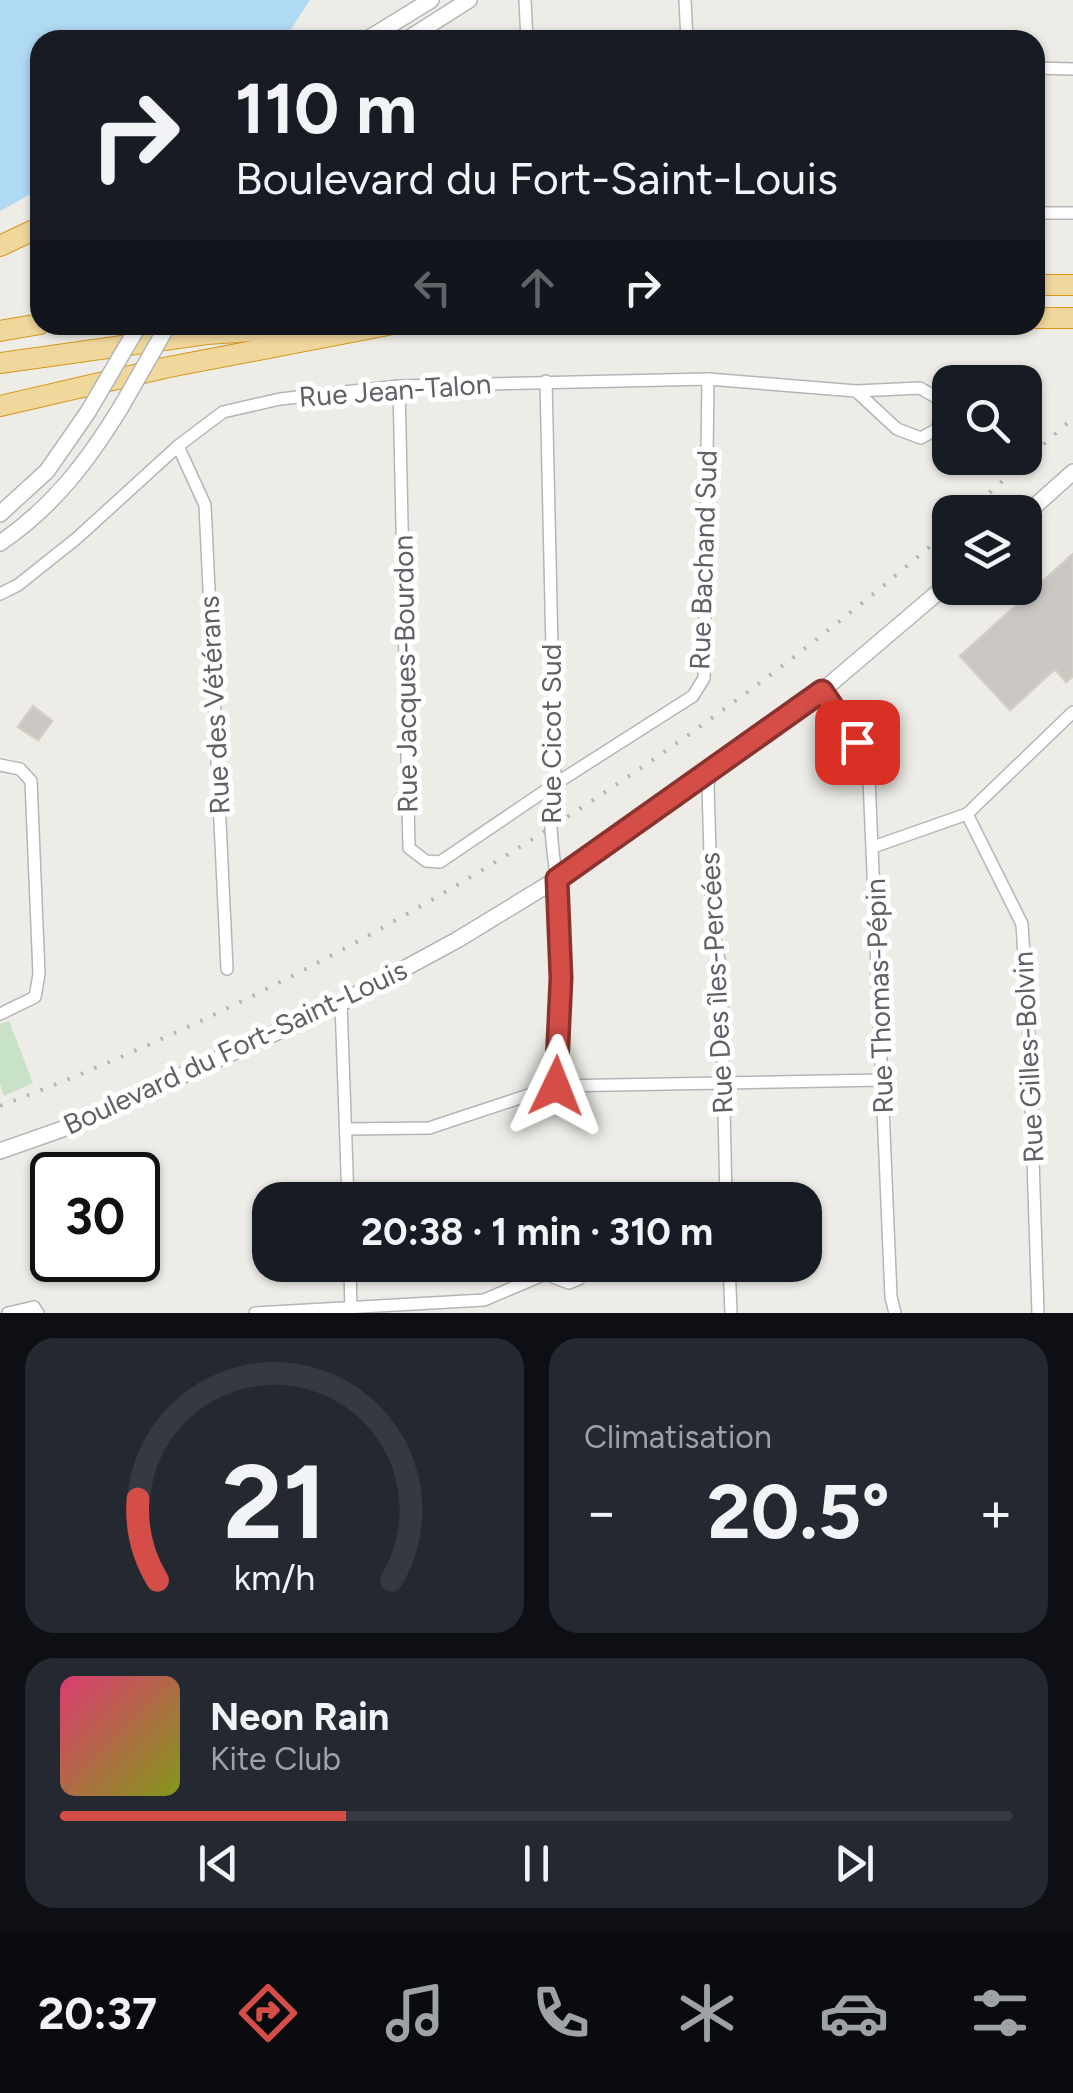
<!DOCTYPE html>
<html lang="fr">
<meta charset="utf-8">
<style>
:root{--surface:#171b24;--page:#242831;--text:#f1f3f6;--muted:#9ea1a6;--line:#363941;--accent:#d44d47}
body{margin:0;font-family:Figtree,sans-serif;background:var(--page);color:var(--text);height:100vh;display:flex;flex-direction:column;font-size:38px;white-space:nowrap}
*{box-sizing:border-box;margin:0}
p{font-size:32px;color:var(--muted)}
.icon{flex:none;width:55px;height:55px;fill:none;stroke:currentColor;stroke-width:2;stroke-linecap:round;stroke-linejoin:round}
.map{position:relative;height:1313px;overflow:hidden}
.sheet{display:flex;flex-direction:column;gap:25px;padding:25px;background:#0d0f14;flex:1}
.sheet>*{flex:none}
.top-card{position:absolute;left:30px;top:30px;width:1015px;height:305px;border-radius:30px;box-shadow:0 2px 8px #0004;background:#171b24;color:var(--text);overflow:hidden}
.buttons{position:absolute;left:932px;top:365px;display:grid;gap:20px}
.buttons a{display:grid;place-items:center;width:110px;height:110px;border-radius:20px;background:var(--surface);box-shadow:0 2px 8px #0004;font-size:50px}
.speed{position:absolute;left:30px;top:1152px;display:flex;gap:20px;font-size:50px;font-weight:700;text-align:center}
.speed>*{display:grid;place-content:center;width:130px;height:130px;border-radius:50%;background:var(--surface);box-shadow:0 2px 8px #0004;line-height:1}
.speed .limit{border:5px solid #111;border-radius:15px;background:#fff;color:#111}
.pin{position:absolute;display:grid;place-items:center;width:85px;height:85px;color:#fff;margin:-42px;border-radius:20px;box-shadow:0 5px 15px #0006}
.me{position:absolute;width:110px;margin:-55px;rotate:2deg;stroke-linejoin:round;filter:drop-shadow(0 0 8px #0008)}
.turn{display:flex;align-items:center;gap:35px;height:210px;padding:0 40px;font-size:45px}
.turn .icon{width:130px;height:130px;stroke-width:2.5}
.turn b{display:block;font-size:70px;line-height:85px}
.lanes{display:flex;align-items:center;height:95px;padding:0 40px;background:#0003;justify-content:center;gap:50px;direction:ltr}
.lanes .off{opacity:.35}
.big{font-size:75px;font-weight:700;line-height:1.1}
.sheet .tile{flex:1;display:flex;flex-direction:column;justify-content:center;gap:15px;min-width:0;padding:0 35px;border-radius:30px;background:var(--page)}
.sheet .dial{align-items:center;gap:0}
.dial svg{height:260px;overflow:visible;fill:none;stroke:var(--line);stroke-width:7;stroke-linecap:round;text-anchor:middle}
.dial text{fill:var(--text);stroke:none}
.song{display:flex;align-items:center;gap:30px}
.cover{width:120px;height:120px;border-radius:15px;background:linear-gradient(135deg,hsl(340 70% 55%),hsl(70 70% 35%))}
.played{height:10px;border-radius:5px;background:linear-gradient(90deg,var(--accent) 30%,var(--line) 30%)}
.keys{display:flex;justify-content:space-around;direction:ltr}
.heat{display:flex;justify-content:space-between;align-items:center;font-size:55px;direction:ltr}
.sheet .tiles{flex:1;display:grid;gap:25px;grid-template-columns:1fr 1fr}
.tile:last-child{grid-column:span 2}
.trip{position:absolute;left:252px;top:1182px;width:570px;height:100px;border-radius:30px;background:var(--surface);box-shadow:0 2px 8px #0004;font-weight:700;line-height:100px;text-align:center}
.dock{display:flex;height:160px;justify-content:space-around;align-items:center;background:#090b0e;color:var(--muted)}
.dock .icon{width:70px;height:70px}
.dock .active{color:var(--accent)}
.dock b{font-size:45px;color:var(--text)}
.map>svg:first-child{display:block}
</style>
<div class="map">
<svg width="1073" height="1313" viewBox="0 0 1073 1313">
<rect width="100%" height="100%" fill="#eeece6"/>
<polygon fill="#c7e2c6" points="9,1021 33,1083 4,1096 0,1084 0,1024"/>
<polygon fill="#b0d9f4" points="0,0 310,0 291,29 277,40 40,40 40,189 0,211"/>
<g fill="#cac7c3" stroke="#d2cec5" stroke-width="2.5">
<polygon points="1073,554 1073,676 1066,682 1055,669 1010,710 960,656"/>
<polygon points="33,706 52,721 38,740 18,727"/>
</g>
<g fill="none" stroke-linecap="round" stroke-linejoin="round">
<defs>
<g id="minor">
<polyline points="525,0 527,40"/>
<polyline points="685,0 687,40"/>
<polyline points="1035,68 1073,69"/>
<polyline points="1035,213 1073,213"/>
<path d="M546,381l9,403c-10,40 1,75 3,116 2,62 1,124 -2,186"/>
<polyline points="399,386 409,848 426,861 440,862 555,784 693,696 704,678 708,379"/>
<polyline points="178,446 205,505 227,969"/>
<polyline points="0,594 18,585 77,538 178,446 223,412 280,399 399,386 708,379 856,391 920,388 944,402 937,429 921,438 897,429 856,391"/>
<polyline points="822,691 857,742 869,778 891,1297 895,1313"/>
<polyline points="0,765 20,769 31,781 39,974 35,997 0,1014"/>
<polyline points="713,767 708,785 712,923 721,970 726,1200"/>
<polyline points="967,814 1022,924 1029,1036 1038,1313"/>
<polyline points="873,847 967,814 1073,712"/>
<polyline points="341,1003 348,1200"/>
<polyline points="347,1129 429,1128 556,1086 883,1080"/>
<polyline points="350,1265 351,1313"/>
<polyline points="549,1265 553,1277 569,1283 579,1279 585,1265"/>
<polyline points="729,1265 731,1313"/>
<polyline points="8,1313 34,1307 38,1313"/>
<polyline points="255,1313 484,1300 550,1272"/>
</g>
<g id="tertiary">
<polyline points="366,40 431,0"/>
<polyline points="406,40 469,0"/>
<polyline points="0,514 47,471 88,412"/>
<polyline points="1025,515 1073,472"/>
<path d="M0,543c53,-36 88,-82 121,-136"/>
<polyline points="0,1151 71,1126 341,1003 457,940 557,879 822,691 950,582"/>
</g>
<g id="motorway">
<polyline points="0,246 40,227"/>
<polyline points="1035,285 1073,285"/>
<polyline points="1035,318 1073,318"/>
<polyline points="0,331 40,324"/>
<polyline points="0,363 207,334 341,325"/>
<polyline points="0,406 169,367 388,325"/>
</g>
</defs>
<use href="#minor" stroke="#b3b6b9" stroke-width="14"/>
<use href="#tertiary" stroke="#b3b6b9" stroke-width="18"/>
<use href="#motorway" stroke="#d7971d" stroke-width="22"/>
<use href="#minor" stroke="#fff" stroke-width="11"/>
<use href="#tertiary" stroke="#fff" stroke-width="15"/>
<use href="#motorway" stroke="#f0d79c" stroke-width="20"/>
<g stroke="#b4b5b5" stroke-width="4" stroke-dasharray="2.5 12" stroke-linecap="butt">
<polyline points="968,512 1073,418"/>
<path d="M0,1106c342,-129 675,-337 950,-577"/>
</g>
<defs>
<g id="tertiary-bridge">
<polyline points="121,407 168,325"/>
<polyline points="88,412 139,325"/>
</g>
</defs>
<use href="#tertiary-bridge" stroke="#b3b6b9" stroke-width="18" stroke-linecap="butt"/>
<use href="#tertiary-bridge" stroke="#fff" stroke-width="15"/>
</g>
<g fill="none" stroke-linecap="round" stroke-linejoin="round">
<defs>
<polyline id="route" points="556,1086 561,978 557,879 822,691 857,742"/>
</defs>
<use href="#route" stroke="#8a322e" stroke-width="25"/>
<use href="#route" stroke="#d44d47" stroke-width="18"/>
</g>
<g text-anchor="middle" stroke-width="10" stroke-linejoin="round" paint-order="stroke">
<g font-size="28" fill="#5e6165" stroke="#fff">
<text transform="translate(395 390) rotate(-4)" y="10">Rue Jean-Talon</text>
<text transform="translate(703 560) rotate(-88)" y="10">Rue Bachand Sud</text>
<text transform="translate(405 674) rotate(-91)" y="10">Rue Jacques-Bourdon</text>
<text transform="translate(214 705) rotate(-93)" y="10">Rue des Vétérans</text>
<text transform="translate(551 734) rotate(-90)" y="10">Rue Cicot Sud</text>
<text transform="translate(716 983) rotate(-93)" y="10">Rue Des îles-Percées</text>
<text transform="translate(879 996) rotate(-92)" y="10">Rue Thomas-Pépin</text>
<text transform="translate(235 1047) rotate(-25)" y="10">Boulevard du Fort-Saint-Louis</text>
<text transform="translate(1028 1057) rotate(-93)" y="10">Rue Gilles-Bolvin</text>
</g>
</g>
</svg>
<div class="buttons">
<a><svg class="icon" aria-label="search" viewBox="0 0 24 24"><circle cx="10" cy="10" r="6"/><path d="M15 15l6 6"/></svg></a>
<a><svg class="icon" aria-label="layers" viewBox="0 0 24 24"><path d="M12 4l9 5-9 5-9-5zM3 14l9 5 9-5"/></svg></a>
</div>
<div class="speed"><div class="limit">30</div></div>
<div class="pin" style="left:857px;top:742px;background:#d93025"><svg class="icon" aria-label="arrive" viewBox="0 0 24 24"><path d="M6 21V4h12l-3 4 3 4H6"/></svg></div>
<svg class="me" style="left:556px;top:1086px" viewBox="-20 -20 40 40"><path d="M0-17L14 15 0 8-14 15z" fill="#d44d47" stroke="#fff" stroke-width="4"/></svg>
<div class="trip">20:38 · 1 min · 310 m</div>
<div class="top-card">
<div class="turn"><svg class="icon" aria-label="right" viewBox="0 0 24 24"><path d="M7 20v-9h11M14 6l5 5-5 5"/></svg><div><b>110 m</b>Boulevard du Fort-Saint-Louis</div></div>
<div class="lanes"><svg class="icon off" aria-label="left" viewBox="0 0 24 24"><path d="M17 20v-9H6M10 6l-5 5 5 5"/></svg><svg class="icon off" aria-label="ahead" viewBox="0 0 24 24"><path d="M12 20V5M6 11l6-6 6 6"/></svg><svg class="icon" aria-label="right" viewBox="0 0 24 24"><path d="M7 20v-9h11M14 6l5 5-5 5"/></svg></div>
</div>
</div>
<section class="sheet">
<div class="tiles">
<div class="tile dial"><svg viewBox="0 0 100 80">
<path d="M14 69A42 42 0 1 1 86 69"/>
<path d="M14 69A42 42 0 0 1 8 44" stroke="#d44d47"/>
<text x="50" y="56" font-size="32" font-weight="700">21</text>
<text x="50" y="72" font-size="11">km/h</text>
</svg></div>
<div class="tile"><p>Climatisation</p>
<div class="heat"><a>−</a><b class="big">20.5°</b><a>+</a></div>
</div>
<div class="tile">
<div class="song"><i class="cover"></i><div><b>Neon Rain</b><p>Kite Club</p></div></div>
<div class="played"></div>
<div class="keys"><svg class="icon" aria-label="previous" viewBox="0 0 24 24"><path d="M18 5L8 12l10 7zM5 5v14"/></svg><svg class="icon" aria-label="pause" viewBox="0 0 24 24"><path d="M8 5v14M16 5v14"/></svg><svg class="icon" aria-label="next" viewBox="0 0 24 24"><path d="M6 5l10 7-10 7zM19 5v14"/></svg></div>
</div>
</div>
</section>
<nav class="dock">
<b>20:37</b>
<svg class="icon active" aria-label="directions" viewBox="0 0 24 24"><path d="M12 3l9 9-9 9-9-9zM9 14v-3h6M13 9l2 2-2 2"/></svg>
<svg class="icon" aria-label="music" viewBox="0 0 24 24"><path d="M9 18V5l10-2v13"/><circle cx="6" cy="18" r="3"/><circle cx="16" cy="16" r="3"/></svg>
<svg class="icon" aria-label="phone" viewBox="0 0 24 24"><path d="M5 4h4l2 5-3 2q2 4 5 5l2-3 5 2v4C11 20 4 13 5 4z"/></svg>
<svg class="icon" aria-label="climate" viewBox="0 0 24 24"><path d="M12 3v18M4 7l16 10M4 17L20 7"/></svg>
<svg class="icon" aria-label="car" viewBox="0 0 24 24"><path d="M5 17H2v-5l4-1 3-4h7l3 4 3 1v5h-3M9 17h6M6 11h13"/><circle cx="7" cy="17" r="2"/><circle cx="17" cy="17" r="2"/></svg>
<svg class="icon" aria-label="filters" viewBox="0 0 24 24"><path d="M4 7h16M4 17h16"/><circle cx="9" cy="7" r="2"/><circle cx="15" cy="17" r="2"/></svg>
</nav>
